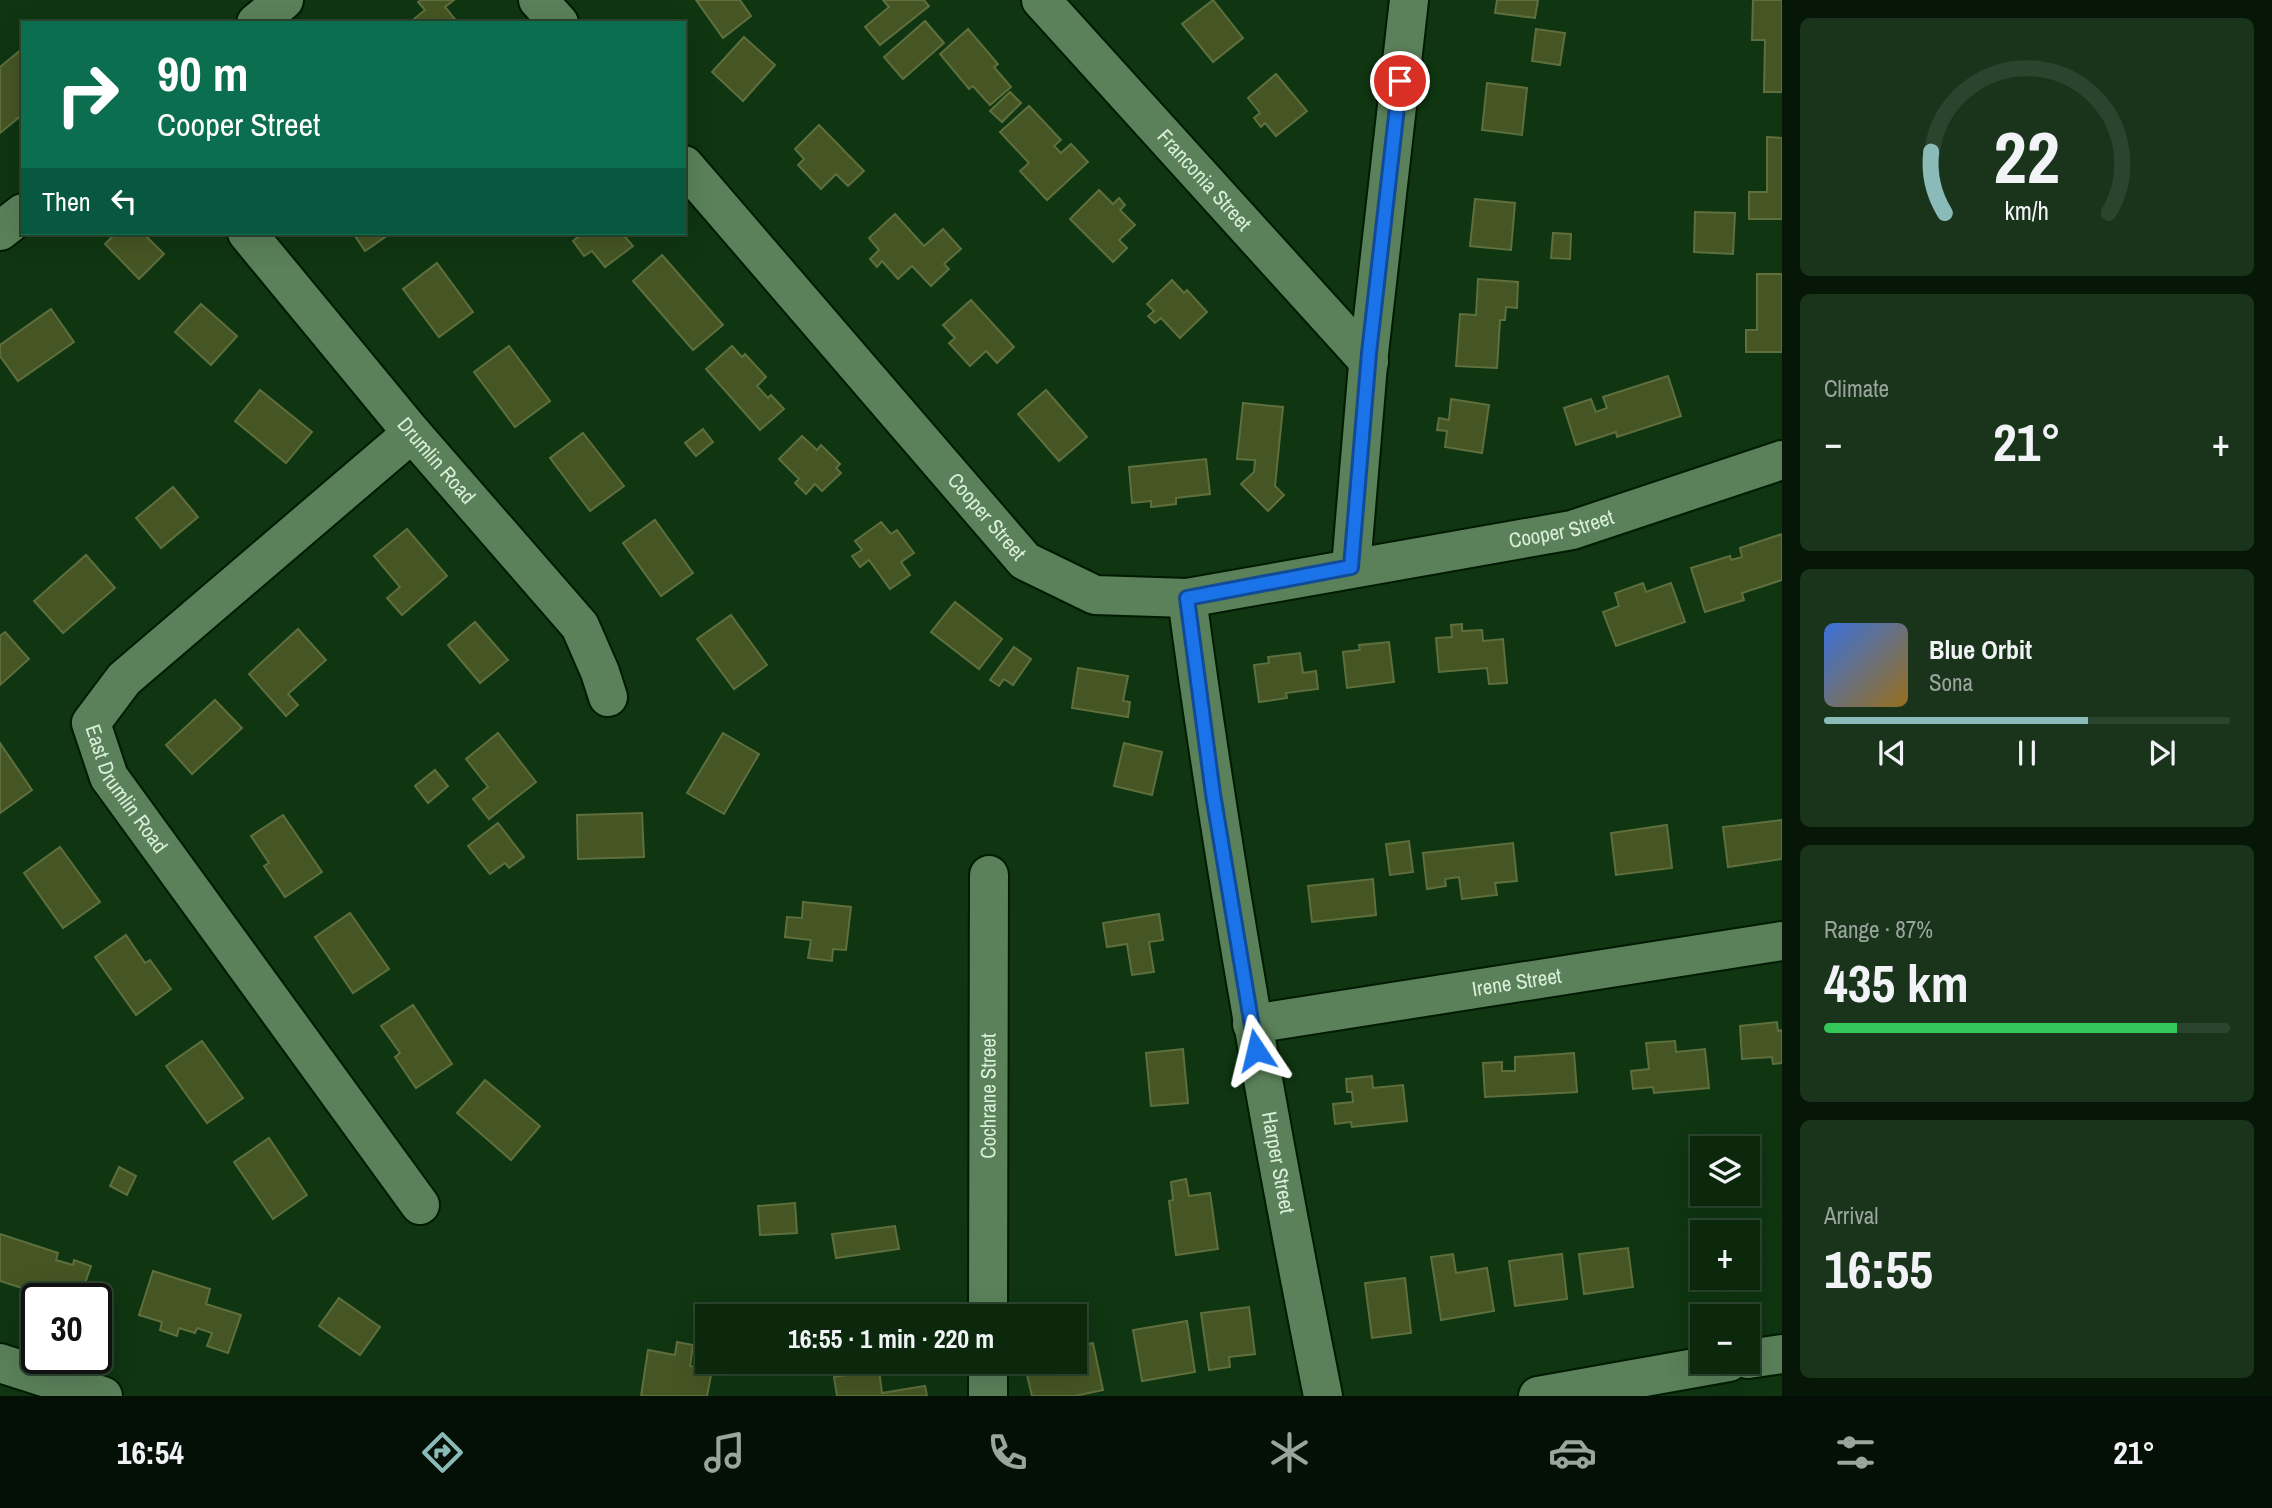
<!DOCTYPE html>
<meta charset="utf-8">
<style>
:root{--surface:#0b280d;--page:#19341b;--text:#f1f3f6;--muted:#9aa69d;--line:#2b442e;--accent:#8bbbb9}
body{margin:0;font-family:"Archivo Narrow",sans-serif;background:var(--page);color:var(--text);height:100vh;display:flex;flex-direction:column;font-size:26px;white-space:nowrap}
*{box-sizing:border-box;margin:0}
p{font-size:23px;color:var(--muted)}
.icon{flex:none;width:38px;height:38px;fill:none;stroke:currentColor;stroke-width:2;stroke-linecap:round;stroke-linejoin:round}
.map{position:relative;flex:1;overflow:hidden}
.sheet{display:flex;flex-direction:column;gap:18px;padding:18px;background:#061607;width:490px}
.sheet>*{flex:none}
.hud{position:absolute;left:21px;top:21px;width:665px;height:214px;border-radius:0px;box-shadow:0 7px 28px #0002,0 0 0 2px var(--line);background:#0b6e4f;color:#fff;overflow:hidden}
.fabs{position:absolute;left:1690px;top:1136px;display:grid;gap:14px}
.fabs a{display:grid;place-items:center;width:70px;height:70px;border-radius:0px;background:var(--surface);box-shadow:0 7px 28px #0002,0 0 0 2px var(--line);font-size:35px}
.speed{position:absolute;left:21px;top:1283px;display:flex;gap:14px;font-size:35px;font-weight:700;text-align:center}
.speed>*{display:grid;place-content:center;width:91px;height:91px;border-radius:50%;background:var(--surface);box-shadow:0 7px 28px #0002,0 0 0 2px var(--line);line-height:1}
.speed .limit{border:4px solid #111;border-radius:10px;background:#fff;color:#111}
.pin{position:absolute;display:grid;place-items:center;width:60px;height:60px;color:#fff;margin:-30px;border:4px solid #fff;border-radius:50%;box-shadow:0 2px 7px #0007}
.me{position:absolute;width:77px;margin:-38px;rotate:350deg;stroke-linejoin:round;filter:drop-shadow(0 0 5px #0008)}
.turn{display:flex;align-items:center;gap:24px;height:147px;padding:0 21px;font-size:32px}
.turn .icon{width:91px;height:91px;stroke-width:2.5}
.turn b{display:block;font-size:49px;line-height:60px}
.then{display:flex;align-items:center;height:66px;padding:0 21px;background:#0003;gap:14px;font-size:26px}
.big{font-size:52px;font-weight:800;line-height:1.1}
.sheet .card{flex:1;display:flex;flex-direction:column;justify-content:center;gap:10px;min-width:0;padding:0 24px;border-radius:10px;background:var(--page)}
.sheet .dial{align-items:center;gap:0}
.dial svg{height:182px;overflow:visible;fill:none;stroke:var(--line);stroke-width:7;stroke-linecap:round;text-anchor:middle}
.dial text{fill:var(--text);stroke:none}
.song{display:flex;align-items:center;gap:21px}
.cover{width:84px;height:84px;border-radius:10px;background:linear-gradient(135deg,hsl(220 70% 55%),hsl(40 70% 35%))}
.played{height:7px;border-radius:4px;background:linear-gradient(90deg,var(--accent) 65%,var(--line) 65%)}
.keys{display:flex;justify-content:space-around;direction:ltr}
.heat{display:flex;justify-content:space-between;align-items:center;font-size:38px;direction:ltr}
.charge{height:10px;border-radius:5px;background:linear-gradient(90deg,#34c759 87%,var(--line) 0)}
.trip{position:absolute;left:695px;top:1304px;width:392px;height:70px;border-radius:0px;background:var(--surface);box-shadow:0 7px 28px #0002,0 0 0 2px var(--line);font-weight:800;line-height:70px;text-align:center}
.dock{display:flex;height:112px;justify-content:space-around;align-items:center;background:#041005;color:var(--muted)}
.dock .icon{width:49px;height:49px}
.dock .active{color:var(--accent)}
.dock b{font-size:32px;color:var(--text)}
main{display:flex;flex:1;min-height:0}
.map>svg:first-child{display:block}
</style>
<main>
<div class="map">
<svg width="1782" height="1396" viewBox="0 0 1782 1396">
<rect width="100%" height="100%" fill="#0f3511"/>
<g fill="#455523" stroke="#5e6f3d" stroke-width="2">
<polygon points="421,0 454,0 445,7 458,23 409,23 425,10 418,2"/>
<polygon points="696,0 740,0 751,16 723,38"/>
<polygon points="883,0 924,0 929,6 880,45 865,27 889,7"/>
<polygon points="1213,0 1243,38 1213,62 1182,24"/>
<polygon points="1497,0 1538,0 1535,18 1495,13"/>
<polygon points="1753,0 1782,0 1782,92 1764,92 1765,40 1752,40"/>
<polygon points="925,21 944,43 903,79 884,57"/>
<polygon points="968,29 998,64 994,67 1011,87 990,105 973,86 969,89 940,54"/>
<polygon points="1536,29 1565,33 1560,65 1532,61"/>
<polygon points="744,37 775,65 743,101 712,72"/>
<polygon points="23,48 23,114 0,133 0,67"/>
<polygon points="1276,74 1307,111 1276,136 1265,123 1261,127 1254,118 1260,113 1248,98"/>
<polygon points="1487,83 1527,88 1522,135 1482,130"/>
<polygon points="1010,92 1021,103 1002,122 990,111"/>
<polygon points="1029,106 1061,140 1054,146 1061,153 1071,144 1088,162 1047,200 1020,171 1029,163 1000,132"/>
<polygon points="819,125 864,171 848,186 836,174 821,189 798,165 804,159 795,149"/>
<polygon points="1767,137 1782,138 1782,219 1749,219 1749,192 1767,192"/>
<polygon points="1099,190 1113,204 1119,198 1125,205 1120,210 1135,225 1119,240 1127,248 1113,262 1070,219"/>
<polygon points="1475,199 1515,203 1511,250 1470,246"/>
<polygon points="1695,212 1735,213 1733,254 1694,252"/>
<polygon points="895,214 924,246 943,229 961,249 944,264 949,269 931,286 912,266 898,279 882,261 877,267 870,259 879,250 869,238"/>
<polygon points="116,233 143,233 164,254 139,279 105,244"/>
<polygon points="353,233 391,233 365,251"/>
<polygon points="583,233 622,233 633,246 605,267 592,251 584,256 573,241"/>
<polygon points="1553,233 1571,234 1570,259 1551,258"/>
<polygon points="662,255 723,325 693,350 633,281"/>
<polygon points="437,263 473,312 439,337 403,289"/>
<polygon points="1757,274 1782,274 1782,352 1746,352 1746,330 1757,330"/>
<polygon points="1478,279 1518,282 1517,308 1506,307 1505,320 1500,320 1497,368 1456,366 1460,314 1476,315"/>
<polygon points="1172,280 1184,293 1187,290 1207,312 1180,338 1161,318 1155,323 1148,316 1154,311 1147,304"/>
<polygon points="971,300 1014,347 997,363 986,351 970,366 949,343 955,338 943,325"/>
<polygon points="201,304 237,336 211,365 175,332"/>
<polygon points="51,309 74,342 18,381 0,356 0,345"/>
<polygon points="509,346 550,401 515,427 474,372"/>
<polygon points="732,346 742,357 745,354 766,377 757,386 768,398 771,395 784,409 760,430 706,369"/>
<polygon points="1668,376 1681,416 1617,437 1616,432 1576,445 1564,408 1591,399 1596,412 1607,408 1603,397"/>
<polygon points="260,390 312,432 286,463 235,421"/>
<polygon points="1046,390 1087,437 1059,461 1018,414"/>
<polygon points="1451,399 1489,405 1482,453 1445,447 1447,431 1437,430 1439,418 1449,420"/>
<polygon points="1243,403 1283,407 1275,486 1284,495 1268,511 1241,484 1254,472 1255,460 1237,459"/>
<polygon points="703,429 713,442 696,456 685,443"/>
<polygon points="583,433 624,486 590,511 550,458"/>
<polygon points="802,436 817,450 821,445 840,464 836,468 841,473 822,491 815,484 806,494 795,483 799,479 779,459"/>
<polygon points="1206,459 1210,494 1176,498 1176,504 1151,507 1151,501 1132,503 1129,467"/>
<polygon points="173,487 198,517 161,548 136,518"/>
<polygon points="655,520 693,573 661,596 623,543"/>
<polygon points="881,522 891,534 897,530 914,553 901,562 910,575 890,589 869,560 860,567 852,556 862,550 855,541"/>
<polygon points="407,529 447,576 402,615 387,598 400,587 374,556"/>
<polygon points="1782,534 1782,580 1742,593 1744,600 1705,612 1691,568 1730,556 1731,560 1742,557 1740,548"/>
<polygon points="86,555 115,588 63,633 34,601"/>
<polygon points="1643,583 1646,592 1671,583 1685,622 1616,646 1603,612 1619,606 1615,593"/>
<polygon points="955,602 1002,639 979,669 931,632"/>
<polygon points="731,615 767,665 734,689 697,639"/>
<polygon points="475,622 508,660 480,683 448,645"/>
<polygon points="1462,624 1462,631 1482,630 1483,641 1503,639 1507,683 1489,684 1487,668 1439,672 1436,638 1452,637 1451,625"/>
<polygon points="298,629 326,660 288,694 298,705 286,716 249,674"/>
<polygon points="5,632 29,659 0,685 0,636"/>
<polygon points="1389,642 1394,682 1347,688 1343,652 1360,650 1359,645"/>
<polygon points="1014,647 1031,659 1013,685 1004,679 999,686 990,680"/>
<polygon points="1300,653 1303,673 1316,671 1318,689 1286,693 1287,698 1259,702 1254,665 1269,663 1268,657"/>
<polygon points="1078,668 1128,676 1123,701 1130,702 1128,717 1072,708"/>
<polygon points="215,700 242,728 192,774 166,745"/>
<polygon points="498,733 536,782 489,819 473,799 488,787 466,759"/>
<polygon points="723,733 759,754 724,814 687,793"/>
<polygon points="0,743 32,790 0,813"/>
<polygon points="1124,743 1162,752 1152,795 1114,786"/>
<polygon points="435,770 448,786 428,803 415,786"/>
<polygon points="642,813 644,857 578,859 577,815"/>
<polygon points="283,815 322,872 285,897 264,866 269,863 251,836"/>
<polygon points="1782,820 1782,859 1728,867 1723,827"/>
<polygon points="498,823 524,857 509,868 505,863 490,874 468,846"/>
<polygon points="1667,825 1672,868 1616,875 1611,833"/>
<polygon points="1409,841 1413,872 1390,875 1386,844"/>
<polygon points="1513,843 1517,881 1495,883 1497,895 1462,899 1459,877 1445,879 1446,886 1427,889 1423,853"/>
<polygon points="60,847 100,902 63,928 24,873"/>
<polygon points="1373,879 1376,915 1312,922 1308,886"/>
<polygon points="803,902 851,907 846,950 833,949 832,961 808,958 811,940 785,937 787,917 802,918"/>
<polygon points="350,913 389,969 353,993 315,937"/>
<polygon points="1159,914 1163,940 1149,942 1154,972 1132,975 1127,944 1107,947 1103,923"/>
<polygon points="126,935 145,963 150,960 171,989 136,1015 95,957"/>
<polygon points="413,1005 452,1064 416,1088 395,1057 400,1053 381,1026"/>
<polygon points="1777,1022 1778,1031 1782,1030 1782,1063 1773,1064 1772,1057 1742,1059 1740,1026"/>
<polygon points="202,1041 243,1098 207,1123 166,1066"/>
<polygon points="1675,1041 1676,1052 1705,1049 1709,1088 1654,1093 1653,1087 1633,1089 1631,1071 1649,1069 1646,1043"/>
<polygon points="1183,1049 1188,1103 1151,1106 1146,1053"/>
<polygon points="1574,1053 1577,1092 1485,1097 1483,1063 1502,1062 1502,1071 1515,1071 1515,1057"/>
<polygon points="1372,1076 1373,1088 1403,1085 1407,1121 1352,1127 1351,1122 1335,1124 1333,1104 1353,1102 1352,1092 1347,1092 1346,1079"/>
<polygon points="485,1080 540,1126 511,1160 457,1113"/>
<polygon points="269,1138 307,1195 273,1219 234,1162"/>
<polygon points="119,1167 136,1176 127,1195 110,1186"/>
<polygon points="1186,1179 1189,1196 1210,1193 1218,1249 1176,1255 1169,1201 1173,1200 1171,1182"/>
<polygon points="795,1203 797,1233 760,1235 758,1206"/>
<polygon points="895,1226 899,1249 836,1258 832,1234"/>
<polygon points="0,1234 58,1253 56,1260 73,1265 74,1260 91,1266 80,1298 53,1298 0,1281"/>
<polygon points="1628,1248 1633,1287 1584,1294 1579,1254"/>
<polygon points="1453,1254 1456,1273 1487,1268 1494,1311 1441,1320 1431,1257"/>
<polygon points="1562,1254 1567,1299 1515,1306 1509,1261"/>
<polygon points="153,1271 210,1289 206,1304 241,1315 228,1353 207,1346 212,1333 197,1328 195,1333 179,1328 177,1336 160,1330 162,1322 139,1315"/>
<polygon points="1405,1278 1411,1333 1372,1338 1365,1283"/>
<polygon points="339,1298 380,1327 360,1355 319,1326"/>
<polygon points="1249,1307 1255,1354 1229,1357 1230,1367 1209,1370 1201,1313"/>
<polygon points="1187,1321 1195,1372 1142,1381 1133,1330"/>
<polygon points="677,1342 693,1345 690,1366 712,1370 707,1396 641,1396 648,1350 675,1355"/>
<polygon points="1093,1343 1103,1390 1075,1396 1032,1396 1027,1375 1043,1372 1041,1362 1074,1362 1074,1347"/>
<polygon points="879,1370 882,1393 925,1386 927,1396 837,1396 834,1377"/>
</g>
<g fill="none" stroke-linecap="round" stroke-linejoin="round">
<defs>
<g id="minor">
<polyline points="538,0 559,23"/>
<path id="s1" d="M1041,0l328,362"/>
<path id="s2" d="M684,165l341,396 70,34 92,3 385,-68 210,-70"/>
<path id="s3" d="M247,233l165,200 168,193 20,46 8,25"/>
<path id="s4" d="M412,433l-288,246 -33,44 18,54 311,428"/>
<polyline points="1351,567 1369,353 1409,0"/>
<path id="s5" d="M1187,598c36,268 83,533 136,798"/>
<path id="s6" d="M1252,1024l530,-83"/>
<path id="s7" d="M988,1316l1,-441"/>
<polyline points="988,1396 988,1362"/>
</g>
<g id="secondary">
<polyline points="256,23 284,0"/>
<polyline points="0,231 23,213"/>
<polyline points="1748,1359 1782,1354"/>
<polyline points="0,1363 103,1396"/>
<polyline points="1538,1396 1729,1362"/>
</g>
</defs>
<use href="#minor" stroke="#011b02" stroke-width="42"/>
<use href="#secondary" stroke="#011b02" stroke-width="42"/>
<use href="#minor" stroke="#5a8159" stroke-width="38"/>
<use href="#secondary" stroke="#5a8159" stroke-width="38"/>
</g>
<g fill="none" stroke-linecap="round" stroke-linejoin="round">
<defs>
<polyline id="route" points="1256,1050 1213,794 1187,598 1351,567 1369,353 1400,81"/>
</defs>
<use href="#route" stroke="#114b97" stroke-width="18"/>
<use href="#route" stroke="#1a73e8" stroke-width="12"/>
</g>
<g text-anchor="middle" stroke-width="7" stroke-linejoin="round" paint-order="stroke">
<g font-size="21" fill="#daefd9" stroke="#0f3511">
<text dy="7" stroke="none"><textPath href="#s1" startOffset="243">Franconia Street</textPath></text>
<text dy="7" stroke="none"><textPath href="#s3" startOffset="296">Drumlin Road</textPath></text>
<text dy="7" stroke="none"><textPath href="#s2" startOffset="464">Cooper Street</textPath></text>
<text dy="7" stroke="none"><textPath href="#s2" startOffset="1073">Cooper Street</textPath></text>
<text dy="7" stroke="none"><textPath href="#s4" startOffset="509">East Drumlin Road</textPath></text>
<text dy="7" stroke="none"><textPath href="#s6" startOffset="268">Irene Street</textPath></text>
<text dy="7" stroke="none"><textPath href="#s7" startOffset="220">Cochrane Street</textPath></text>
<text dy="7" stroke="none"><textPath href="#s5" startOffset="572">Harper Street</textPath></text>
</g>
</g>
</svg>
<div class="fabs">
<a><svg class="icon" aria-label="layers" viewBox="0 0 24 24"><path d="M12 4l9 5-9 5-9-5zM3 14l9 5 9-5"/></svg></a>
<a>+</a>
<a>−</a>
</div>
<div class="speed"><div class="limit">30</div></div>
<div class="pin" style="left:1400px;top:81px;background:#d93025"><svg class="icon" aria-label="arrive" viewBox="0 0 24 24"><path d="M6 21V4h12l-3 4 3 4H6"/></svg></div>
<svg class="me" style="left:1256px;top:1050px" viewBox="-20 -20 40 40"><path d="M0-17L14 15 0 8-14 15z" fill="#1a73e8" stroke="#fff" stroke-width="4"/></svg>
<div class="trip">16:55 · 1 min · 220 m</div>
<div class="hud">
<div class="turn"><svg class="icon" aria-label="right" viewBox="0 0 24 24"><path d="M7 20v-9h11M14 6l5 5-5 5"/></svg><div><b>90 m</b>Cooper Street</div></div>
<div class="then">Then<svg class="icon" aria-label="left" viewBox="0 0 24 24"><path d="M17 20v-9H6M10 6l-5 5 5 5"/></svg></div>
</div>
</div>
<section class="sheet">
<div class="card dial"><svg viewBox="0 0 100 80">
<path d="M14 69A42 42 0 1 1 86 69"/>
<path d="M14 69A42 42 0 0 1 8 42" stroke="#8bbbb9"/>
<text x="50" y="56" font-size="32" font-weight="700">22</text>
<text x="50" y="72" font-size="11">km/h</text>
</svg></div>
<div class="card"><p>Climate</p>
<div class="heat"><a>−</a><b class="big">21°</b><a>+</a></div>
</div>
<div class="card">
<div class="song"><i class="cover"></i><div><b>Blue Orbit</b><p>Sona</p></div></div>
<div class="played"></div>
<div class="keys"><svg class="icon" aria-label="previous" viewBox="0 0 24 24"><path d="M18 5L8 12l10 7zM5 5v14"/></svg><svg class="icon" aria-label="pause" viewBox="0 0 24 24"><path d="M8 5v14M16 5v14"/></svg><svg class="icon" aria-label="next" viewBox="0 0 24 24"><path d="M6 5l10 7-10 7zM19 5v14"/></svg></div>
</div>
<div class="card"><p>Range · 87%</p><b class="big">435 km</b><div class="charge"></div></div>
<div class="card"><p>Arrival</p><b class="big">16:55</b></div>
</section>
</main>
<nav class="dock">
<b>16:54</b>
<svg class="icon active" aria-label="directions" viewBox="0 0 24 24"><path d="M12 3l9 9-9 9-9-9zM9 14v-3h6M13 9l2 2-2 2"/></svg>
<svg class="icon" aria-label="music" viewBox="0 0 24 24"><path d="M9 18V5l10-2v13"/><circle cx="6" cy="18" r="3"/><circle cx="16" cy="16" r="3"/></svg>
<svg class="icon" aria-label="phone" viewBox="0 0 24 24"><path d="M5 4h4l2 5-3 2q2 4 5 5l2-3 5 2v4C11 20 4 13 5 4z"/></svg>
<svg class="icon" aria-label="climate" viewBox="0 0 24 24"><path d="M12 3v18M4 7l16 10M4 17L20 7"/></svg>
<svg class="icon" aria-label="car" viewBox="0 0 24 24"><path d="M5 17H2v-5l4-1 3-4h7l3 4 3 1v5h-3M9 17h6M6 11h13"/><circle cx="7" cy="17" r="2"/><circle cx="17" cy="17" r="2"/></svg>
<svg class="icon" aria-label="filters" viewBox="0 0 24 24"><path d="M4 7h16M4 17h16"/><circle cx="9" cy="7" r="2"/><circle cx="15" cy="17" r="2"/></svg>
<b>21°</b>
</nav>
